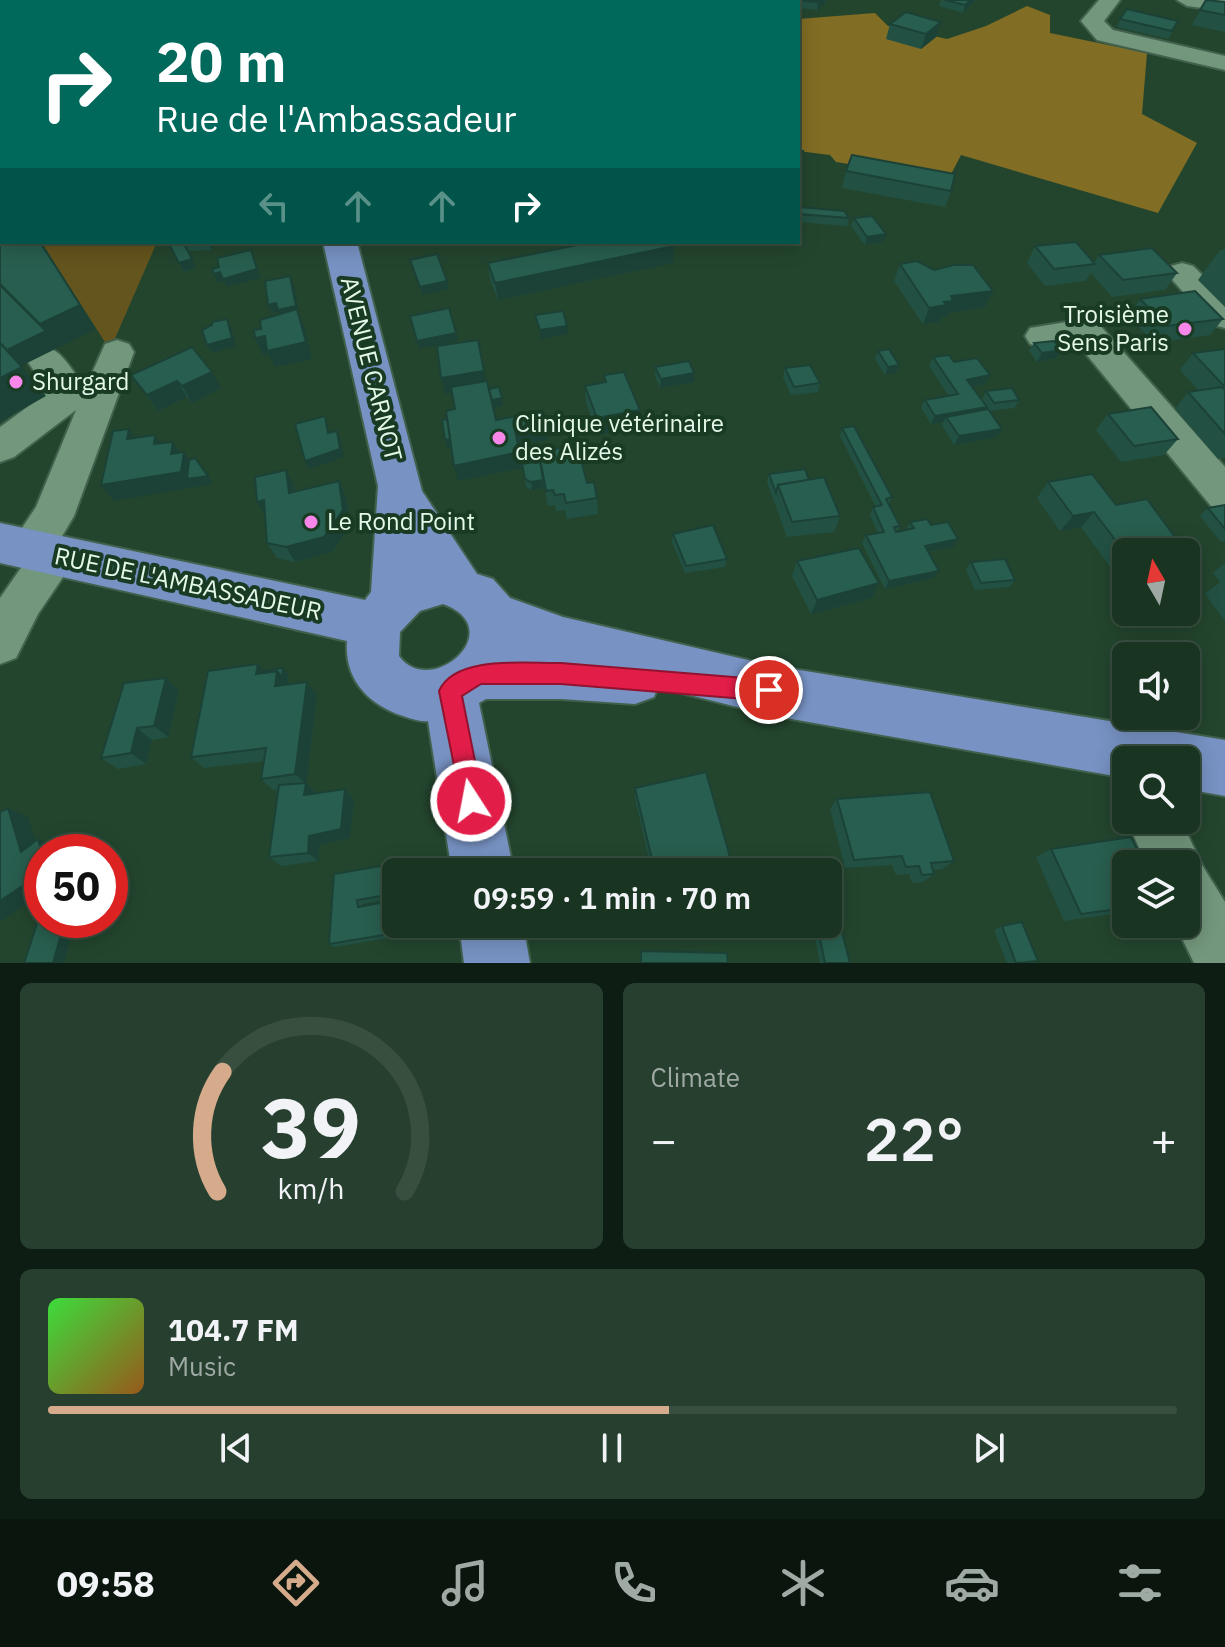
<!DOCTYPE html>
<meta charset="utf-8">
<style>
:root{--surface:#1a3422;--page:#273f2f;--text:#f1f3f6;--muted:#9faaa5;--line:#384f40;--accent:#d6ab8b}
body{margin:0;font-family:"IBM Plex Sans",sans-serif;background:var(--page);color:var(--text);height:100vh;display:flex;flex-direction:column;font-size:30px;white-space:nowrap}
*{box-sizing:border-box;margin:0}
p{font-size:26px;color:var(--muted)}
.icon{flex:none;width:44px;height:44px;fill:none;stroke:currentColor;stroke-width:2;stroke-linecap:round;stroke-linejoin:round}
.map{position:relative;height:963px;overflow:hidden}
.sheet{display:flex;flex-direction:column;gap:20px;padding:20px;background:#0e1d13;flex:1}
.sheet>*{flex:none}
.top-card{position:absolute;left:0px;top:0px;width:800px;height:244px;box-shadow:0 4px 20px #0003,0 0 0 2px var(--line);background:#00695c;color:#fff;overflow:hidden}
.needle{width:52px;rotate:351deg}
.fabs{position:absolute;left:1112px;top:538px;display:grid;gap:16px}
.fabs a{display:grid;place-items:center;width:88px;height:88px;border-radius:12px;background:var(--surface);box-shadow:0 4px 20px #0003,0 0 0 2px var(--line);font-size:40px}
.speed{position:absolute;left:24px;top:834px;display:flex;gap:16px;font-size:40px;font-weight:700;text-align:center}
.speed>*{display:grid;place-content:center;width:104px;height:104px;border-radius:50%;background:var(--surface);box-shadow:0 4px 20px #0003,0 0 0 2px var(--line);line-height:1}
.speed .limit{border:12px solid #d22;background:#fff;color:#111}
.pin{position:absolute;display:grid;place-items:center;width:68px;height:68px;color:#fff;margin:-34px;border:4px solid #fff;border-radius:50%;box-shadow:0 2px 8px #0007}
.me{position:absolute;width:88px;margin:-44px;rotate:349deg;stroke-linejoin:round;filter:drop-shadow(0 0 6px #0008)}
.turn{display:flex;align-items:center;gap:28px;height:168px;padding:0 24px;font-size:36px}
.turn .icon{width:104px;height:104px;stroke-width:2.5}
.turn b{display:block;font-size:56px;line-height:68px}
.lanes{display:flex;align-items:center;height:76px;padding:0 24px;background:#0003;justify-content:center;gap:40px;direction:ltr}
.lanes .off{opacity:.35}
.big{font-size:60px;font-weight:600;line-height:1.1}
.sheet .widget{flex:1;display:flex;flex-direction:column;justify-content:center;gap:12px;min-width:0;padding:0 28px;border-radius:12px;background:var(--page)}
.sheet .dial{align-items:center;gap:0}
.dial svg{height:208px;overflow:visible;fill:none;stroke:var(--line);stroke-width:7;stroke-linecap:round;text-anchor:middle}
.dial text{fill:var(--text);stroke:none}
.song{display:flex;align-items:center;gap:24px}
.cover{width:96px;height:96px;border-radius:12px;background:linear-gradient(135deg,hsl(120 70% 55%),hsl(30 70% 35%))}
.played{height:8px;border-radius:4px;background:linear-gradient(90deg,var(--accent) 55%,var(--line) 55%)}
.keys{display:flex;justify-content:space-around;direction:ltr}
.heat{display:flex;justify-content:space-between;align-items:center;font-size:44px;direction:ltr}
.sheet .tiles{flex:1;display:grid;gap:20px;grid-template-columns:1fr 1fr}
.widget:last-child{grid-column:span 2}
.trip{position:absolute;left:382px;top:858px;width:460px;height:80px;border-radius:12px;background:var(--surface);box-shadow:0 4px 20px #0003,0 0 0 2px var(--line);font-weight:600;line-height:80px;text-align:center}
.tab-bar{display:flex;height:128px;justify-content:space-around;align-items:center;background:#0a150e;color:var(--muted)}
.tab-bar .icon{width:56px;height:56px}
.tab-bar .on{color:var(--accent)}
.tab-bar b{font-size:36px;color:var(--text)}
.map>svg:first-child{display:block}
</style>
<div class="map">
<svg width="1225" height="963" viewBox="0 0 1225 963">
<rect width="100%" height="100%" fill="#23452e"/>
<polygon fill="#64541d" points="41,242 157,242 110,350"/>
<polygon fill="#826d24" points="1027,6 1050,15 1050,33 1147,53 1142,114 1197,143 1158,213 961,155 948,180 836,162 830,155 798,151 798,19 875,13 888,26 947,39 986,26"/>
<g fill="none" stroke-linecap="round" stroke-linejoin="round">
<defs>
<g id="minor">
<polygon points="153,0 173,0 174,2 154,2"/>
<rect x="236" y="0" width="20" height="2"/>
<polygon points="523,0 549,0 550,2 524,2"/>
<polygon points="1099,0 1120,0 1104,21 1113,30 1225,56 1225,70 1097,40 1081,21"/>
<polygon points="1177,0 1225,0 1225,11 1187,6"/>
<polygon points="1182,263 1193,266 1225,297 1225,328 1213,325 1166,273 1171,266"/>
<polygon points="1085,319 1097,322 1225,467 1225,511 1211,506 1077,343 1042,348 1030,344 1025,336 1030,328"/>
<path d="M117,340l12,4 5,8 -60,164 -13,22 11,4 6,13 -40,59 -22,44 -16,6v-66l23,-33 -9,-3 -6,-13 28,-42 40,-97 -62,47 -14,5v-35l48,-35 -24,-36 5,-9c28,-8 41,20 56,42l20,-45z"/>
<polygon points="1126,818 1181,820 1202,865 1225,902 1225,963 1194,963 1175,924 1186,924 1186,864 1146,864"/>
</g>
<g id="major">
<polygon points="272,0 294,0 295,2 273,2"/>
<path d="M323,242h34l65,249 55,83 16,5 17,19 53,19 206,48 456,75v56l-39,-7v-29h-60v18l-357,-63 -111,-28 -4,10 -19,7 -74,-5h-75l-7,4 35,169h-62l-24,-151c-8,1 -16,-2 -25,-5 -34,-11 -59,-36 -56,-75l-347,-78v-40l365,77 6,-8 7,-106zM443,604c68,25 -12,96 -44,52l1,-24 20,-21z"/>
<polygon points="459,924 523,924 530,963 464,963"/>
</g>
</defs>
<use href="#minor" stroke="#41614d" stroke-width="4"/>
<use href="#major" stroke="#41614d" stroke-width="4"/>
<use href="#minor" fill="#73977c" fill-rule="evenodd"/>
<use href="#major" fill="#7792c3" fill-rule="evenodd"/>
</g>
<g fill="#225144">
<polygon points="389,0 507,0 507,1 505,2 450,2 446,1 443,2 385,2"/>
<polygon points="628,0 650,0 647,2 634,2"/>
<polygon points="759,0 826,0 825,4 817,10 798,8 798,2 758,2"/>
<polygon points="941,0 976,0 963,13 939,6"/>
<polygon points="1206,0 1225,2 1225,32 1192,25"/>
<polygon points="1120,19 1178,21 1168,39 1117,27"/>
<polygon points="890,24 936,37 921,49 886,39"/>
<polygon points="846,171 951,191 945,207 842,188"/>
<polygon points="798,207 849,218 847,226 798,222"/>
<polygon points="854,218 883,242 865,245 851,226"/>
<polygon points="168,242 216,242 212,250 188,251 196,268 184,272"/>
<polygon points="1035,246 1094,263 1099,255 1177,273 1165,290 1112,297 1091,273 1085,281 1045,286 1027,263"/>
<polygon points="1225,249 1225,307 1198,280 1220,250"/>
<polygon points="488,263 673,263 498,300 490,280"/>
<polygon points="900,264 985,307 948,313 946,317 941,318 939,322 923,324 894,281"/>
<polygon points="1140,299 1223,319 1210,335 1154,343 1129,316"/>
<polygon points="1034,343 1062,350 1056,358 1037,362 1029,351"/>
<polygon points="1225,349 1225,458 1218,459 1175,409 1188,392 1199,391 1180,370 1193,353"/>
<polygon points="878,351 899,365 896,373 885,375 875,359"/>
<polygon points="933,357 954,362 990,375 985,384 972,386 982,400 986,391 1019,400 1014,408 990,411 1002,429 997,437 954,445 942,425 943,422 931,424 921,408 925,400 949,396 929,366"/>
<polygon points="655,367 694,382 660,388 655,376"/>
<polygon points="785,368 820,383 818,392 791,395 783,377"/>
<polygon points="131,375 221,388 192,403 187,397 158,411"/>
<polygon points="604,375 639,427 598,435 586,402 585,386 604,382"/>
<polygon points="1108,414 1178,439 1164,455 1121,462 1096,430"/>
<polygon points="842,428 892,497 889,504 900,526 898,531 906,530 910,522 931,525 953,547 929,552 934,578 885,589 862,543 866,535 878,533 870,515 873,507 876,507 840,436"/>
<polygon points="539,452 573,461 597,498 598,514 567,519 565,510 556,511 555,505 548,506 544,485 544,488 532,490 526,487 522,464 540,461"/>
<polygon points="769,474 809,480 840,516 834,532 787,537 767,482"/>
<polygon points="1092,474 1126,552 1126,585 1124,586 1081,527 1060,531 1037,498 1048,482"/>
<polygon points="339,481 346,497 350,526 332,552 295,562 277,558 267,543 294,486 295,492"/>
<polygon points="1225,505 1225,541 1221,542 1200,516 1208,508"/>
<polygon points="673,534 727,559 725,567 685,573 672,542"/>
<polygon points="797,561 879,583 872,598 811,614 792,576"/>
<polygon points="971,562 1015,580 1009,587 975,590 966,570"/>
<polygon points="1225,563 1225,621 1205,594 1220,582 1213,573"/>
<polygon points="258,664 263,671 288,674 287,684 317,695 306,783 316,793 345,789 354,800 350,838 319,845 318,861 281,866 269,857 279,789 273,790 261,779 264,761 204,768 191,757"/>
<polygon points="166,678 179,691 168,737 152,740 146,764 118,769 101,758"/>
<polygon points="635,788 733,872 652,872 635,798"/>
<polygon points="837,799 954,861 942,869 933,870 934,874 923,882 912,883 909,874 896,875 892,865 845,868 830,809"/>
<polygon points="1051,849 1126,864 1126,912 1064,921 1036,857"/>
<polygon points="391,869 391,899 362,904 362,906 396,900 406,935 334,947 329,944 334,874"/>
<polygon points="817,925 850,963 820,963 813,929"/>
<polygon points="1002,926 1038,961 1032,963 1007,963 994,930"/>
</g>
<g fill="#1c4237">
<polygon points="426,0 446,0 446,1 443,2 426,2"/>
<polygon points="482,0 507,0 507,1 482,2"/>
<polygon points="599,0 612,0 609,2 595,2"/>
<polygon points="821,0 826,0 825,4 817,10 818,2"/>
<polygon points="971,0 976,0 963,13 965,5"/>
<polygon points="941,22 936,37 921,49 926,34"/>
<polygon points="886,234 883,242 865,245 867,237"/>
<polygon points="41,242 96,329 19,367 6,351 46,331 40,324"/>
<polygon points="209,242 216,242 212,250"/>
<polygon points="674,246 673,263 498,300 495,283"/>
<polygon points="251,250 261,278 227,287 224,281 218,283 214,274"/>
<polygon points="192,259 196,268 184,272 179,263"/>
<polygon points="290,276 294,285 299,314 304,326 312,359 275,367 268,354 263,355 255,338 282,319 279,312 272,313 268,305"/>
<polygon points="447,281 449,289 422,295 420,287"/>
<polygon points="993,291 985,307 948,313 946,317 941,318 939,322 923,324 929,308 944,302 951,296"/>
<polygon points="227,319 231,327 236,346 212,353 207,345"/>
<polygon points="567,326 568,334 540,339 540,330"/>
<polygon points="456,333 458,341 419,349 417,341"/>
<polygon points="1062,350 1056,358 1037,362 1042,353"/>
<polygon points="899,365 896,373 885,375 888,367"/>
<polygon points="22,367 46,396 0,422 0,378"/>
<polygon points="484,371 487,387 445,394 441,378"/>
<polygon points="212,372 221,388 192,403 182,386"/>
<polygon points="694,373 694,382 660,388 661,379"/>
<polygon points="990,375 985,384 963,388 967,380"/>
<polygon points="177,381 187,397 158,411 147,395"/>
<polygon points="502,398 503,406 492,408 491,400"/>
<polygon points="987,407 983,415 946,417 943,422 931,424 935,416"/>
<polygon points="640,410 639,427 598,435 597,418"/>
<polygon points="546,424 548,440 517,445 515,429"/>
<polygon points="129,429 140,445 127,439"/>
<polygon points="1002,429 997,437 954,445 959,436"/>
<polygon points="337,431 341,440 344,457 309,469 305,461"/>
<polygon points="155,435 166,451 154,444"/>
<polygon points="451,439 453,447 447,448 445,440"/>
<polygon points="173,442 183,457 184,452 194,468 208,476 213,484 114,501 101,485 171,454"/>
<polygon points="519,452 522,468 458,481 454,466"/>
<polygon points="286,470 294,486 297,509 289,493"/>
<polygon points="543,480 544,488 532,490 531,482"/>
<polygon points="339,481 346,497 350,526 332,552 295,562 286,547"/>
<polygon points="264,500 266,517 257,502"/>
<polygon points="1094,512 1081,527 1060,531 1073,516"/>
<polygon points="958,539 953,547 921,553 925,546"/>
<polygon points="939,571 934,578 885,589 889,581"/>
<polygon points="879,583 872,598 811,614 817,600"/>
<polygon points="258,664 269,677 256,674"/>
<polygon points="283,668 288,674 286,698 275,686 277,671"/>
<polygon points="166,678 179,691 168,737 154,726"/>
<polygon points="307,682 317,695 306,784 295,774"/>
<polygon points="137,728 152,740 146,764 131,753"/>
<polygon points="306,783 316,793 304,795"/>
<polygon points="345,789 354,800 350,838 319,845 318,861 308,853 309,836"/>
<polygon points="8,808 28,817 42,860 21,852"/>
<polygon points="38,839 58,848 59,852 42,852"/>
<polygon points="387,865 391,869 391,899 387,895"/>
<polygon points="42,873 42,894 0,922 0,901"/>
<polygon points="65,920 76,920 64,963 53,963"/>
<polygon points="402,924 406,924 406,935 402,932"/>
</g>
<g fill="#285e4f" stroke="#1c4237" stroke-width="2">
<polygon points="389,0 408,0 414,2 385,2"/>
<polygon points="574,0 599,0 595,2 580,2"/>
<polygon points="795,0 821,0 818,2"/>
<polygon points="945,0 971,0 965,5"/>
<polygon points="1206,0 1225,2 1225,15 1200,10"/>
<polygon points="1127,9 1178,21 1172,31 1120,19"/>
<polygon points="906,12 941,22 926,34 890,24"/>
<polygon points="798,150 803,151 798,162"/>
<polygon points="852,155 955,174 951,191 846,171"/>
<polygon points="798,207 844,211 849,218 798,214"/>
<polygon points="872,216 886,234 867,237 854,218"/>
<polygon points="2,235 2,242 40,242 80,305 40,324 0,284 0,236"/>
<polygon points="168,242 193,242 183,242 192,259 179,263"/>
<polygon points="578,242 603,242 604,245 620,242 672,242 674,246 495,283 488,263 578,245"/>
<polygon points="1076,242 1095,264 1054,269 1035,246"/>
<polygon points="1152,248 1177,273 1123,280 1099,255"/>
<polygon points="251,250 257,269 223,279 220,272 214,274 212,269 219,267 217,258"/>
<polygon points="437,254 447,281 420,287 410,260"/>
<polygon points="917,261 934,270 954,265 973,265 993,291 951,296 953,301 944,302 946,305 929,308 900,264"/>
<polygon points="290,276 296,306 278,310 276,303 268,305 265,281"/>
<polygon points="0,285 46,331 7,350 0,343"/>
<polygon points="1195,291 1223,319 1166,326 1140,299"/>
<polygon points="449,308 456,333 417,341 410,316"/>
<polygon points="297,309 306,342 267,351 265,336 255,338 254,330 261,329 260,320"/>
<polygon points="563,311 567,326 540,330 535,315"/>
<polygon points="227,319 232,338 207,345 202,330 212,325 212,322"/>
<polygon points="478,340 484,371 441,378 437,346"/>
<polygon points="1054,341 1062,350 1042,353 1034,343"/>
<polygon points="0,343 22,367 0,378"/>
<polygon points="192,347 212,372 182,386 177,381 147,395 131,375"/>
<polygon points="889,349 899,365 888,367 878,351"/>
<polygon points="1225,349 1225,385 1223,385 1193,353"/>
<polygon points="949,355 954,362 977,358 990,375 967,380 987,407 935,416 925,400 958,394 933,357"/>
<polygon points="689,361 694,373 661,379 655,367"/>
<polygon points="810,365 820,383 794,387 785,368"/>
<polygon points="624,372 640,410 597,418 585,386 606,382 604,375"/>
<polygon points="487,381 496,420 543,411 546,424 515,429 519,452 454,466 446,411 455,409 451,387"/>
<polygon points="499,387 502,398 492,400 489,389"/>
<polygon points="1222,387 1225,390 1225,434 1188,392"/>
<polygon points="1012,388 1019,400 994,403 986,391"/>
<polygon points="1151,407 1178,439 1134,446 1108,414"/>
<polygon points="988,409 1002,429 959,436 946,417"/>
<polygon points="325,416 328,433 337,431 340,449 305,461 295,424"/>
<polygon points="447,419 450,439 445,440 442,420"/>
<polygon points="854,426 892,497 886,499 900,526 894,527 896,532 914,528 910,522 927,519 931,525 948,522 958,539 925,546 939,571 889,581 866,535 884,532 873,507 882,505 842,428"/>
<polygon points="129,429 127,439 155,435 154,444 173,442 171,454 184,452 181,472 101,485 113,431"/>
<polygon points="570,446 573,461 581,459 587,483 594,482 597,498 566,503 564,494 555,495 553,490 546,491 539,452"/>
<polygon points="195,458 208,476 187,479 189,460"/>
<polygon points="540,461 543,480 531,482 525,479 522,464"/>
<polygon points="805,469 809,480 778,485 776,493 769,474"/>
<polygon points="286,470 289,493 339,481 343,510 324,537 286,547 267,543 264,500 257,502 255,477"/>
<polygon points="1092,474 1116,505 1147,499 1186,552 1126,552 1126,554 1094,512 1073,516 1048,482"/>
<polygon points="824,477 840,516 792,522 778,485"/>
<polygon points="1225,505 1225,529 1208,508"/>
<polygon points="713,525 727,559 686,566 673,534"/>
<polygon points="859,548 879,583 817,600 797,561"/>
<polygon points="1005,559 1015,580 981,583 971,562"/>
<polygon points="258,664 256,674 277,671 275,686 307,682 295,774 261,779 266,748 191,757 208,671"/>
<polygon points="283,668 282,677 277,671 263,673 263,671"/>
<polygon points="166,678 154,726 137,728 131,753 101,758 124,683"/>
<polygon points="706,772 734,871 655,872 635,788"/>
<polygon points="306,783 304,795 345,789 341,829 309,836 308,853 269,857 279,785"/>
<polygon points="930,792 954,861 931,863 934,874 922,875 919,866 906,867 902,856 854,860 837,799"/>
<polygon points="8,808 21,852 38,839 42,853 42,873 0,901 0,812"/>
<polygon points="1131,837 1145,864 1126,864 1126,908 1081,914 1051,849"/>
<polygon points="387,865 387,895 357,900 358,907 396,900 396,924 402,924 402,932 329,944 334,874"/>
<polygon points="46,920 65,920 53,963 24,963 38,921"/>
<polygon points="1022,922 1038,961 1016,963 1002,926"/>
<polygon points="817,925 840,925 850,963 825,963"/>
<polygon points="641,951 727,953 728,963 641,963"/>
</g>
<path fill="#e11d48" stroke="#92132f" stroke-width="2" d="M561,663l208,17 8,3 3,7 -3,8 -8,3 -208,-17h-80l-19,12 21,105 -4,9 -8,3 -8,-3 -24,-119c16,-37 89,-27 122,-28z"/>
<g fill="#f987e9" stroke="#193b24" stroke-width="3">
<circle cx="1185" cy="329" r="8"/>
<circle cx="16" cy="382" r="8"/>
<circle cx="499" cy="438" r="8"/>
<circle cx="311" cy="522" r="8"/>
</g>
<g text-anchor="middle" stroke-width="8" stroke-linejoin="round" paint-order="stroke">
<g font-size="24" fill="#e5f9ea" stroke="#193b24" text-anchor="start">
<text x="1169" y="323" text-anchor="end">Troisième<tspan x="1169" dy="28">Sens Paris</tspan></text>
<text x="32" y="390">Shurgard</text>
<text x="515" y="432">Clinique vétérinaire<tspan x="515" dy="28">des Alizés</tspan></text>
<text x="327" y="530">Le Rond Point</text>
</g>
<g font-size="24" fill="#e5f9ea" stroke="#193b24">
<text transform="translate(371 369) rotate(76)" y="8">AVENUE CARNOT</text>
<text transform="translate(188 584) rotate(12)" y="8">RUE DE L'AMBASSADEUR</text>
</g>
</g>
</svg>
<div class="fabs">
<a><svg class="needle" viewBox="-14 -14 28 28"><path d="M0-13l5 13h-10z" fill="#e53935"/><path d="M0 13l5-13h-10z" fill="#9faaa5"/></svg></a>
<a><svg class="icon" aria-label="sound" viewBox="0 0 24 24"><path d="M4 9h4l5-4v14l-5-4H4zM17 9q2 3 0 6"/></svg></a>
<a><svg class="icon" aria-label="search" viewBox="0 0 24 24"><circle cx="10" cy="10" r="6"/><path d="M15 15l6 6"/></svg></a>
<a><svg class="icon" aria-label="layers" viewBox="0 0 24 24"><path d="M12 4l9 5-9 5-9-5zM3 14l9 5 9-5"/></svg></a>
</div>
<div class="speed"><div class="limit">50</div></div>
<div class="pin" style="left:769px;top:690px;background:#d93025"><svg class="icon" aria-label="arrive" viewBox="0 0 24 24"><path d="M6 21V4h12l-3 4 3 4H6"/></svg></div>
<svg class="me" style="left:471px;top:801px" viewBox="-20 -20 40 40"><circle r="17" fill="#e11d48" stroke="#fff" stroke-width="3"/><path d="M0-11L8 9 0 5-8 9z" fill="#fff"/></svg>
<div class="trip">09:59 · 1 min · 70 m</div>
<div class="top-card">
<div class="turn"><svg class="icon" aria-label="right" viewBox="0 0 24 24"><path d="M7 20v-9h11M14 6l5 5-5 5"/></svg><div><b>20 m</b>Rue de l'Ambassadeur</div></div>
<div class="lanes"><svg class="icon off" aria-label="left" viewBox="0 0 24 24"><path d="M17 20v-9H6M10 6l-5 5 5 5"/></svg><svg class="icon off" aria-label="ahead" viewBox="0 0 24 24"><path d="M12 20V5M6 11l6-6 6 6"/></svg><svg class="icon off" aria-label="ahead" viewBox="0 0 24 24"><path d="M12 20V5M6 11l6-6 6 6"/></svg><svg class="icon" aria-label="right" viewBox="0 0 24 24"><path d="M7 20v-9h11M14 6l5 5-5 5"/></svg></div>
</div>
</div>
<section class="sheet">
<div class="tiles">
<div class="widget dial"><svg viewBox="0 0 100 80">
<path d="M14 69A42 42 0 1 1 86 69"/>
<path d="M14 69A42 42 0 0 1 16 23" stroke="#d6ab8b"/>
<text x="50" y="56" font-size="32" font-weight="700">39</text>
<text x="50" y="72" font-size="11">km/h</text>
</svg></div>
<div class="widget"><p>Climate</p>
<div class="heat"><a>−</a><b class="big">22°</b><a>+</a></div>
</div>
<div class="widget">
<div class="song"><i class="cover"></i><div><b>104.7 FM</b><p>Music</p></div></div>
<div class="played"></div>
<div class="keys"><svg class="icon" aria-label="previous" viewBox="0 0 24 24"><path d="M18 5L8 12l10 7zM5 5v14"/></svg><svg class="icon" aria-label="pause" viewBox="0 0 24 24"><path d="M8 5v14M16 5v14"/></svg><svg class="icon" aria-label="next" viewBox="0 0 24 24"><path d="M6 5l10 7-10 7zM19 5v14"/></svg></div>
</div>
</div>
</section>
<nav class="tab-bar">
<b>09:58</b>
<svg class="icon on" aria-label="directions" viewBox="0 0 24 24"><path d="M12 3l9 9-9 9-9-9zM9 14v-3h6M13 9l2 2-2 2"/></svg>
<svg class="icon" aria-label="music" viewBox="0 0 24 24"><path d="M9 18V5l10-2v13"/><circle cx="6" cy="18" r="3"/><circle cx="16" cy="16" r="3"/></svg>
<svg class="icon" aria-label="phone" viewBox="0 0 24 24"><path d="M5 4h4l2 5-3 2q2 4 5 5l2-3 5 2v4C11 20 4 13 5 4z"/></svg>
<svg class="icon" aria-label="climate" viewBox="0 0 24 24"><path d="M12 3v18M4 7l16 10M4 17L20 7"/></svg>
<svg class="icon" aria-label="car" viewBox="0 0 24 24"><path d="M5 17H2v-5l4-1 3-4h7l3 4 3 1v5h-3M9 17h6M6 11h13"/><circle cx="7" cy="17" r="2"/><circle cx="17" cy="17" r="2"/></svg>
<svg class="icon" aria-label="filters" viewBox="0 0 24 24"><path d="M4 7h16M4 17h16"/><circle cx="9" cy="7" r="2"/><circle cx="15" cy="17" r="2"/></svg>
</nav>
